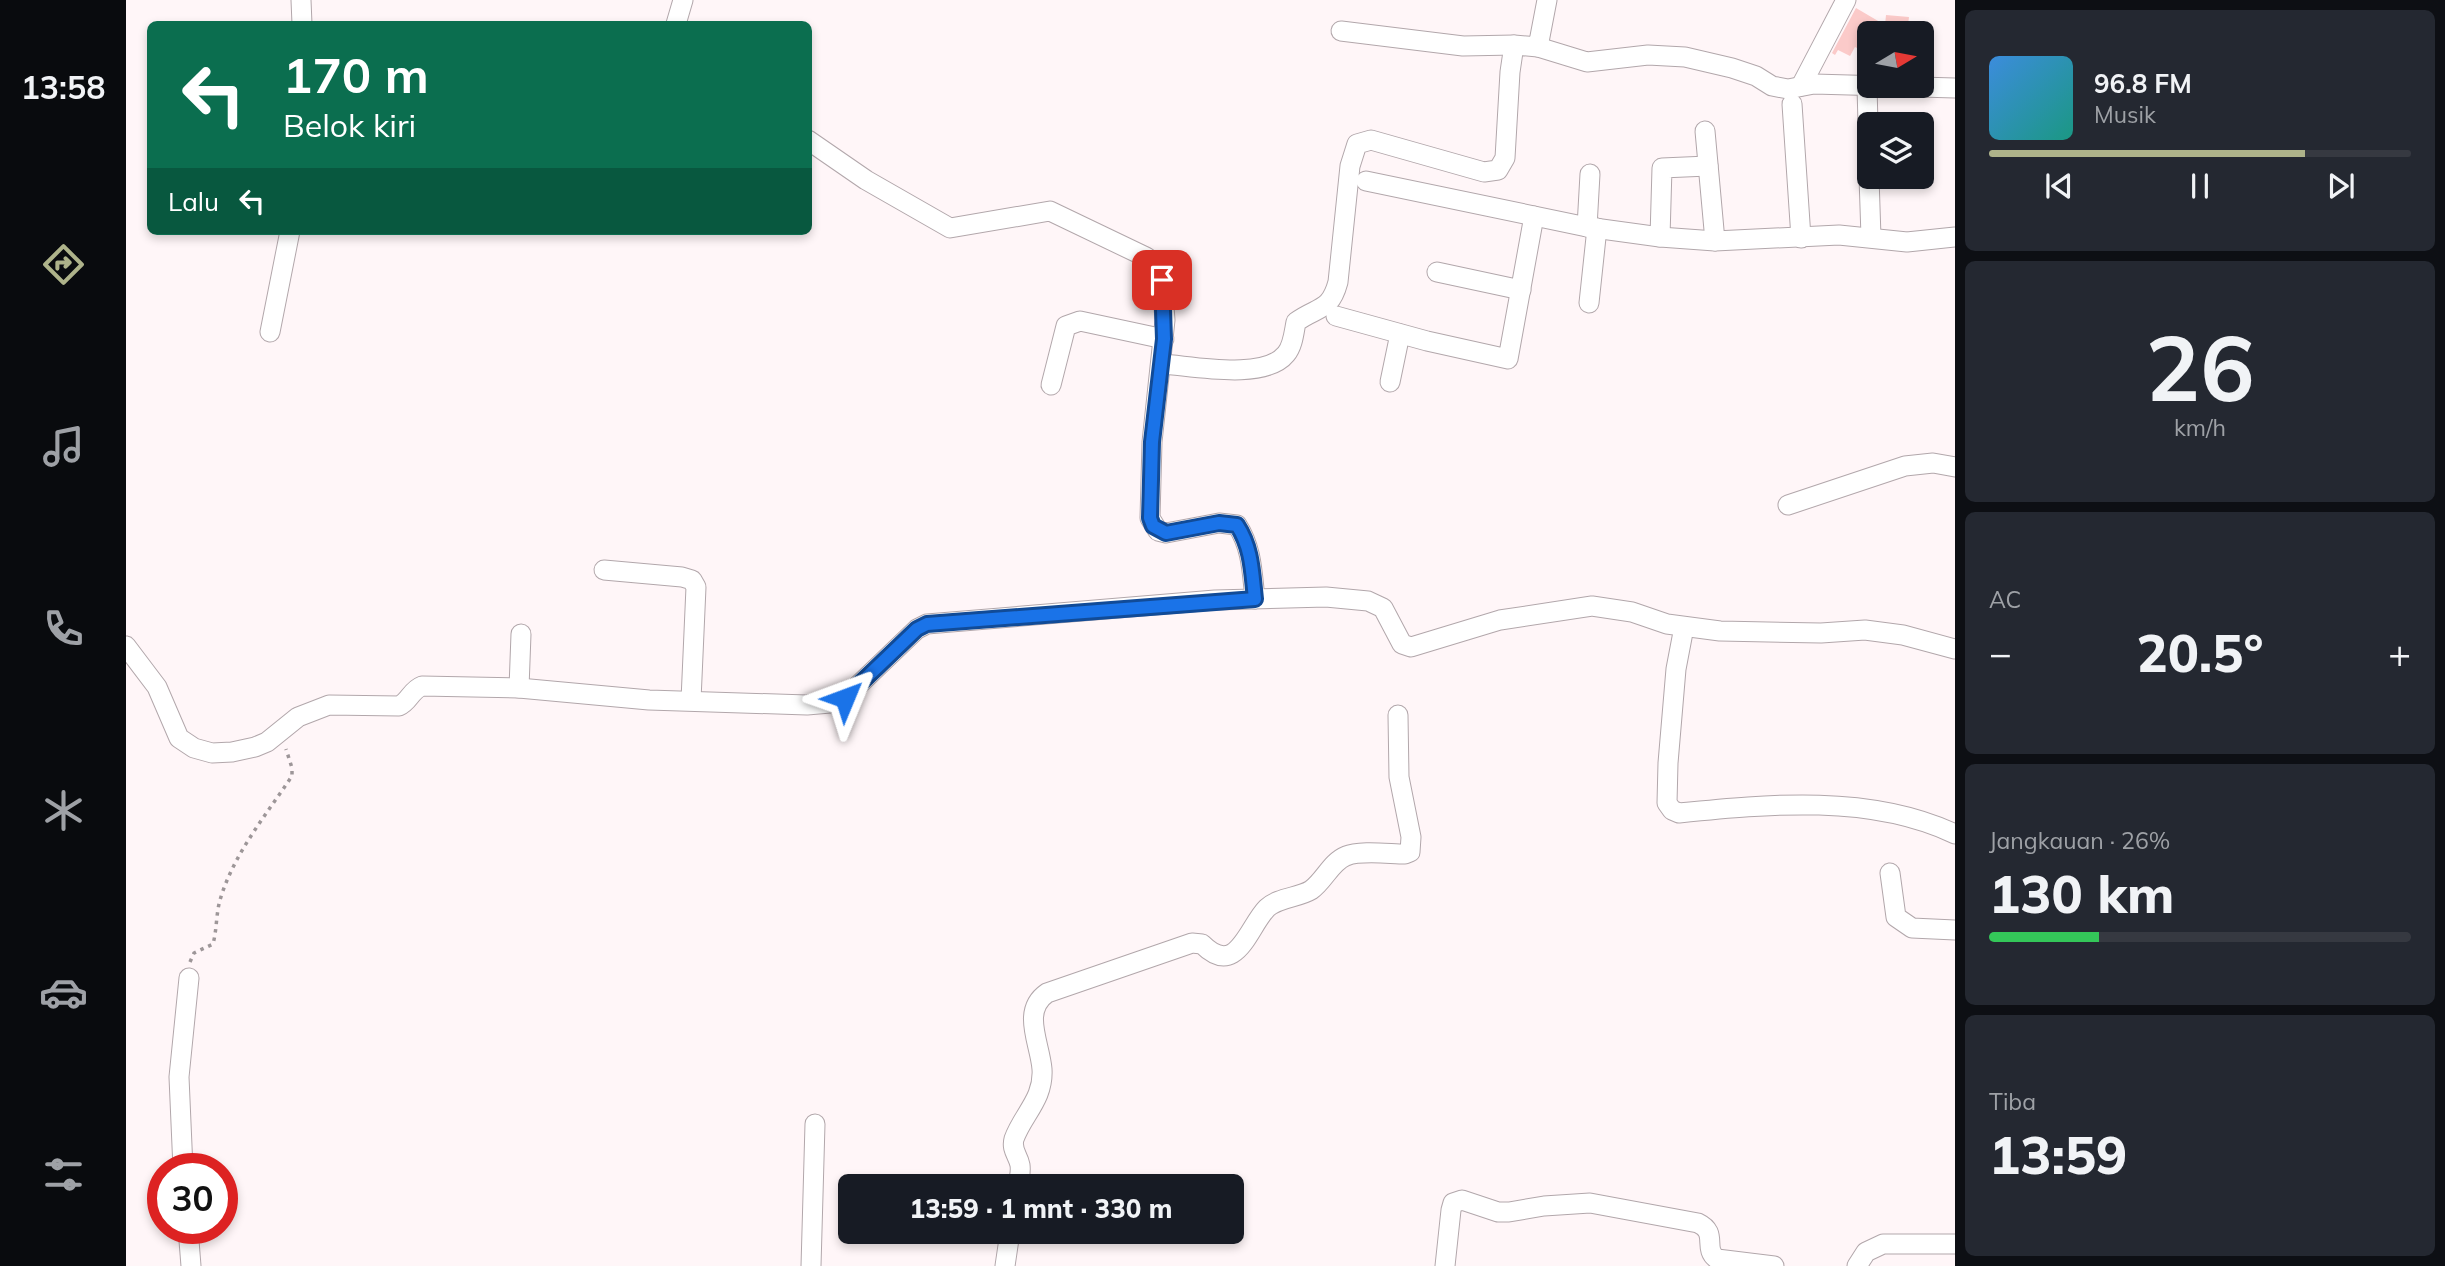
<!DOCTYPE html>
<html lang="id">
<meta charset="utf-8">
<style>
:root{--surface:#171b24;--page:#242831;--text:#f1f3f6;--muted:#9ea1a6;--line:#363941;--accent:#aeb38a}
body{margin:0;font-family:Mulish,sans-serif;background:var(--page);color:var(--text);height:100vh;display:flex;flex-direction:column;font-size:26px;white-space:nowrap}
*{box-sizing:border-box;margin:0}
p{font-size:23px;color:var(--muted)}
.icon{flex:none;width:38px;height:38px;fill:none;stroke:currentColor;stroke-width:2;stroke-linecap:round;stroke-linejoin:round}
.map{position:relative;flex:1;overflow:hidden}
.side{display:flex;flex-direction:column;gap:10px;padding:10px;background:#0d0f14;width:490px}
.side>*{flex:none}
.top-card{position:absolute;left:21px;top:21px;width:665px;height:214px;border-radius:10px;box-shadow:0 4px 10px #0003;background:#0b6e4f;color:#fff;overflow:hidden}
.needle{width:46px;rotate:80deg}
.tools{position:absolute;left:1731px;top:21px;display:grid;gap:14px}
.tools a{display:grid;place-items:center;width:77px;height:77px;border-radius:10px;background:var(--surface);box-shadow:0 4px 10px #0003;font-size:35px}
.speed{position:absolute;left:21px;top:1153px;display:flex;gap:14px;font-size:35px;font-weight:700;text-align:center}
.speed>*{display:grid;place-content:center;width:91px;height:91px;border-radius:50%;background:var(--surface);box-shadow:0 4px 10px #0003;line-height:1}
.speed .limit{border:10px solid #d22;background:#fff;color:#111}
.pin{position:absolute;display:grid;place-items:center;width:60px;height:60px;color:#fff;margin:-30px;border-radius:14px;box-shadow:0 4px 10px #0006}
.me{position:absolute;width:77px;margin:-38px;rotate:46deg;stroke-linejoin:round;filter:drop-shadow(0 0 5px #0008)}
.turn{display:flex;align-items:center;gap:24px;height:147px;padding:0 21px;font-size:32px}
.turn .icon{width:91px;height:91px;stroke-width:2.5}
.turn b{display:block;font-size:49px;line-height:60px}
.then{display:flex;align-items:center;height:66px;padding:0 21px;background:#0003;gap:14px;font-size:26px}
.big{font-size:52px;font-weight:800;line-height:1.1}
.side .tile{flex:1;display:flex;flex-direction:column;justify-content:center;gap:10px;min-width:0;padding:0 24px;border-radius:10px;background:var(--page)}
.side .dial{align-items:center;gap:0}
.dial b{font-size:91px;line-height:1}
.song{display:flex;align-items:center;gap:21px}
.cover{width:84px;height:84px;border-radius:10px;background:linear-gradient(135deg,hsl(210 70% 55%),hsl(170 70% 35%))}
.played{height:7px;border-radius:4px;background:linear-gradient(90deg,var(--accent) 75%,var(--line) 75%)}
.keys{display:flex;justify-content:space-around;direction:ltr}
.heat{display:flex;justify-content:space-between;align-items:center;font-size:38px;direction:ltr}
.charge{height:10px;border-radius:5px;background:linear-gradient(90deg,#34c759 26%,var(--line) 0)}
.trip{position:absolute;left:712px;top:1174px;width:406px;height:70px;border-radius:10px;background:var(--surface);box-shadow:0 4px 10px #0003;font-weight:800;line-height:70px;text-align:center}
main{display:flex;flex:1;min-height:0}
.menu{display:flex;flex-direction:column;width:126px;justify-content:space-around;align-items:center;background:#090b0e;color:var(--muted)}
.menu .icon{width:49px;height:49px}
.menu .on{color:var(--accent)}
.menu b{font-size:32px;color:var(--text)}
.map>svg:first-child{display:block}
</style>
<main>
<nav class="menu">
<b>13:58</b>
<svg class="icon on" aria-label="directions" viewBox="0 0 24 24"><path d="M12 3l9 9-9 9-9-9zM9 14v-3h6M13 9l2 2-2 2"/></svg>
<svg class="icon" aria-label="music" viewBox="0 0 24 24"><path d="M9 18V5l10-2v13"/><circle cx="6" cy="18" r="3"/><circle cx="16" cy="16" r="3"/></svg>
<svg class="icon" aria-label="phone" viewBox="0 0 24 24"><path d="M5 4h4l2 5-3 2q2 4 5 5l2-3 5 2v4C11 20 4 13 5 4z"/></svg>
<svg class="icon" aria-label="climate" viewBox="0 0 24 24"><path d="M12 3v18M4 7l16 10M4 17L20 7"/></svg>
<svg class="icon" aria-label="car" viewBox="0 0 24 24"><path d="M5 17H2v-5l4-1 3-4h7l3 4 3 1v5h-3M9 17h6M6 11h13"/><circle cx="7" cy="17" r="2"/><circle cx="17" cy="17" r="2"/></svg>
<svg class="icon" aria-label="filters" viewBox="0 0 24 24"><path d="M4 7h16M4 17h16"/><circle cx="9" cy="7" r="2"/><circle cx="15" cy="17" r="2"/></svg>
</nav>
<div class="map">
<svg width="1829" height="1266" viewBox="0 0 1829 1266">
<rect width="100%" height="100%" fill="#fff6f8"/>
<polygon fill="#fbcac9" points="1730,8 1759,25 1760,15 1783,17 1781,33 1742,33 1733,49 1729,47 1724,56 1712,50 1709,55 1706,53"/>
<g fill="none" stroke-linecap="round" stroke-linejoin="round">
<defs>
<g id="street">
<polyline points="175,0 176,24"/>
<polyline points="550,24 557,0"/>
<polyline points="1215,31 1337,46 1388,45"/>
<polyline points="1412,47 1461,62 1522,55 1559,57 1606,68 1630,76 1646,86 1662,89 1688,84 1829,88"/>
<polyline points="1675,86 1720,0"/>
<polyline points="1741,86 1743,163"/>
<polyline points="1666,104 1675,238"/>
<polyline points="1579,131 1589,241"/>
<path d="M682,140l58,40 84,48 100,-17 96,46 11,8 5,15 3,40 -13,122 -2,76 8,13 8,2 53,-10 18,2c15,23 15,47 18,74"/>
<polyline points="1743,177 1745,237"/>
<polyline points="1240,181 1461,227 1534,237 1589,241 1713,235 1781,242 1829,237"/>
<polyline points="1461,227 1464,174"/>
<polyline points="1534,237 1536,168 1582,166"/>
<polyline points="1311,272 1395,290"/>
<polyline points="1463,303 1471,228"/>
<polyline points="1210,316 1301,341 1382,359 1408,216"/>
<polyline points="144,332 164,231"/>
<path d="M1036,364c31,2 102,17 124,-10 7,-8 8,-22 10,-32 22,-16 34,-10 42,-40l12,-116 7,-22 14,-4 113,32 14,-2 7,-12 5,-86 4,-27 24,2 9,-47"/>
<polyline points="1264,382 1274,334"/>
<polyline points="925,385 940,326 954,321 1038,339"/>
<polyline points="1662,505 1779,466 1807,463 1829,467"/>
<polyline points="478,570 556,577 566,580 570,587 565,700"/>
<path d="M1558,627l-8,42 -8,94 -1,40 5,7 7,3c90,-9 192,-19 276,21"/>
<path d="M0,646l31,41 22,51 15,10 18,5 20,-1 23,-5 12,-5 31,-25 31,-12 70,1c10,-4 12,-16 23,-20l97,2 130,12 158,5 23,-2 15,-5 72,-69 10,-5 288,-24 111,-3 42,4 15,7 19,36 9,3 89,-27 92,-14 40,6 35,12 53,7 101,2 44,-3 38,5 52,14"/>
<polyline points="393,688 395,634"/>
<polyline points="1764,873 1770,917 1786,928 1829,930"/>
<polyline points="57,1169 53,1077 63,978"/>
<path d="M891,1186c2,-6 4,-14 3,-21 -2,-10 -9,-15 -6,-26 9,-25 30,-40 28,-70 -2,-26 -21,-58 5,-76l145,-50 10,1c35,35 46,-17 65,-36 12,-11 31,-10 44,-18 13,-9 20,-28 35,-34 14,-6 44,-2 59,-2l5,-2 1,-15 -12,-60 -1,-62"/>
<polyline points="62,1228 65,1266"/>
<polyline points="685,1266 689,1124"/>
<polyline points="879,1266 884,1232"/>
<path d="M1319,1266l6,-56 2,-7 9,-3 36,12h11l35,-6 46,-3 108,20c21,10 4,25 19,36l57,7"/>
<polyline points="1731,1266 1740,1252 1757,1244 1829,1244"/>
</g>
</defs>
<use href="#street" stroke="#b2a7ab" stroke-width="21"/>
<path stroke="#9d9698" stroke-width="3.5" stroke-dasharray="3.5 5" stroke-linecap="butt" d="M64,962l4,-9 19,-9c4,-15 3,-30 7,-44 13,-45 46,-85 72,-124v-8l-6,-19"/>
<use href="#street" stroke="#fff" stroke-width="19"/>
</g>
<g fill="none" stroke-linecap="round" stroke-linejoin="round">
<defs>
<path id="route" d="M719,698l72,-69 10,-5 328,-25c-3,-27 -3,-51 -18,-74l-18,-2 -53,10 -13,-7 -3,-8 2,-76 12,-103 -2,-59"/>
</defs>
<use href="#route" stroke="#114b97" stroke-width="18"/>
<use href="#route" stroke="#1a73e8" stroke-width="12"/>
</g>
</svg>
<div class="tools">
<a><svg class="needle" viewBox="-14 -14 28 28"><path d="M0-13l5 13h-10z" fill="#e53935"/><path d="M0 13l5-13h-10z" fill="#9ea1a6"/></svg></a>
<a><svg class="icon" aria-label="layers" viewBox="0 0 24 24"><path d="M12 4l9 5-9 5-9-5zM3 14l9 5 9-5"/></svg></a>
</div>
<div class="speed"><div class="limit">30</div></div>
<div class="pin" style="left:1036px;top:280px;background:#d93025"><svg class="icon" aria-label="arrive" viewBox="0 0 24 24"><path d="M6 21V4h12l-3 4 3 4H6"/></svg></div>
<svg class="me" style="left:719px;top:698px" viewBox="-20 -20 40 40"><path d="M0-17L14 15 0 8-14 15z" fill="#1a73e8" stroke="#fff" stroke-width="4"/></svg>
<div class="trip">13:59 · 1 mnt · 330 m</div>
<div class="top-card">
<div class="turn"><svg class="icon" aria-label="left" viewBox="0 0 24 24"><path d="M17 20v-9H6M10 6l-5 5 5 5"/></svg><div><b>170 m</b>Belok kiri</div></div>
<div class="then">Lalu<svg class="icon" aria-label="left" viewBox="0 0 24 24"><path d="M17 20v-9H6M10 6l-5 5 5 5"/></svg></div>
</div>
</div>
<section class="side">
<div class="tile">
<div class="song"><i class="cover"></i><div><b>96.8 FM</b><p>Musik</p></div></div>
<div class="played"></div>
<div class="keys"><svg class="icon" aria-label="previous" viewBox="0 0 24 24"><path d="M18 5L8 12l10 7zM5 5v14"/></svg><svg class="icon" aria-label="pause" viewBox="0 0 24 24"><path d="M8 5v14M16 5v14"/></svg><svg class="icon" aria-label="next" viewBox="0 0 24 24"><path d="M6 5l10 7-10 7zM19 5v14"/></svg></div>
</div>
<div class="tile dial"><b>26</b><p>km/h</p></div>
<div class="tile"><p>AC</p>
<div class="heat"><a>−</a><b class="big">20.5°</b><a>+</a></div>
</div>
<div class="tile"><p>Jangkauan · 26%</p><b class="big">130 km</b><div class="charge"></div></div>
<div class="tile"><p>Tiba</p><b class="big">13:59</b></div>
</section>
</main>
